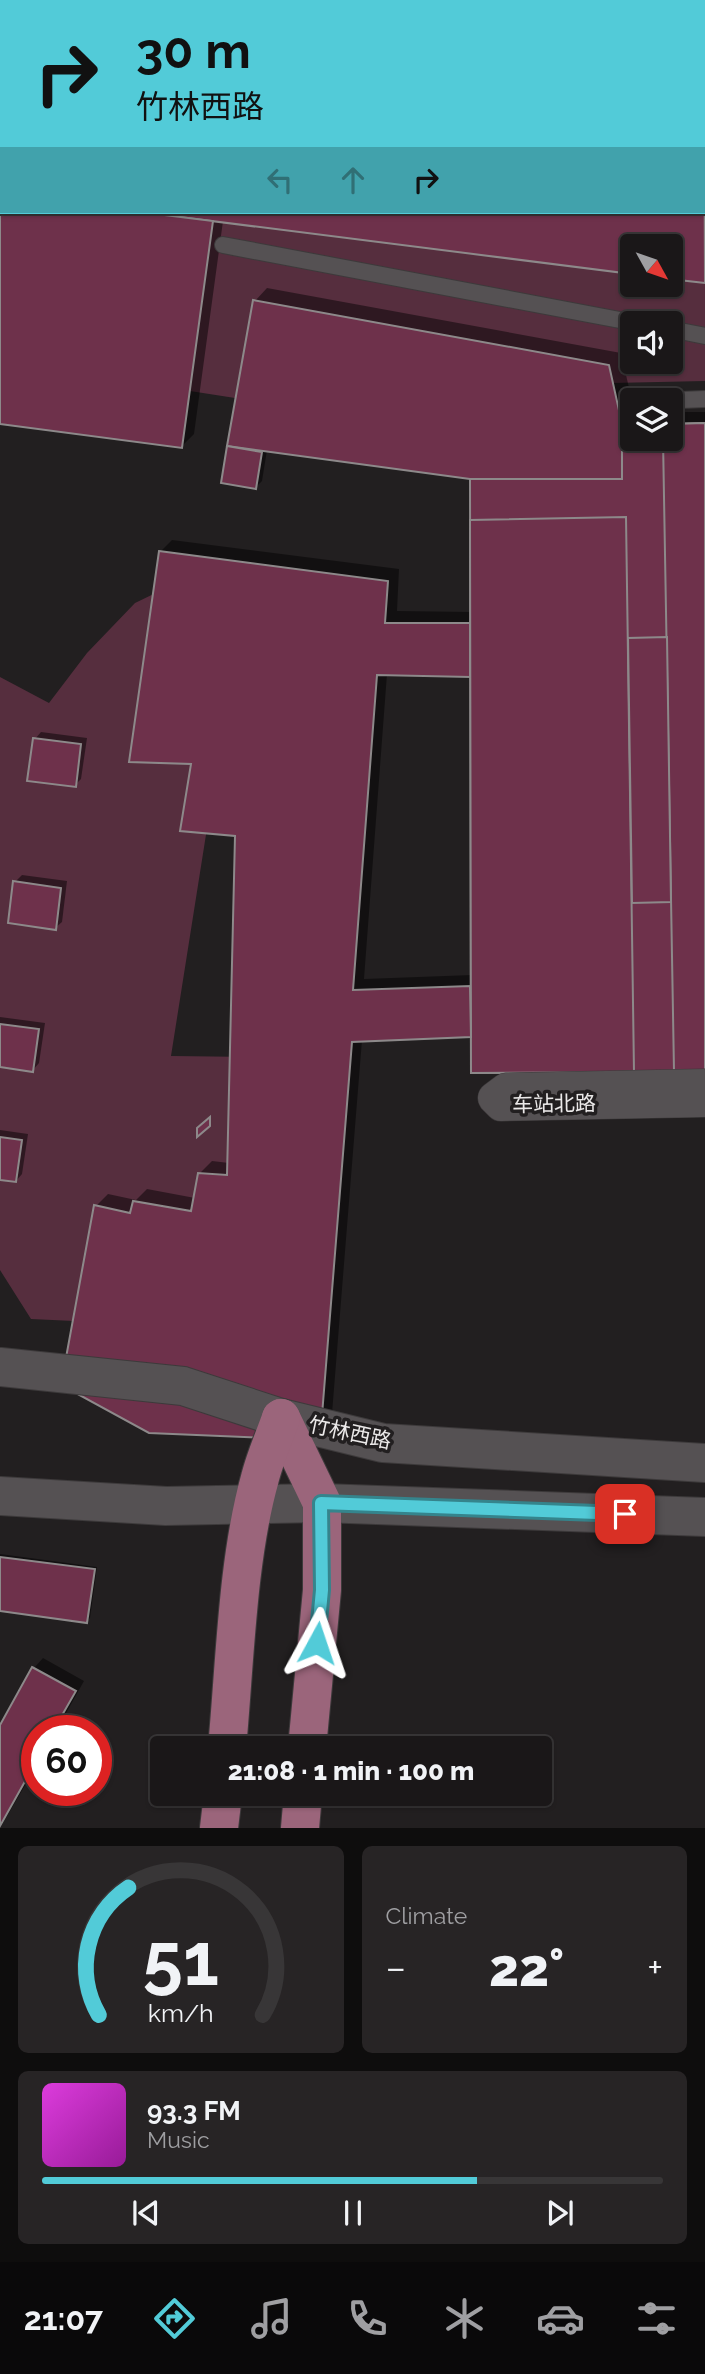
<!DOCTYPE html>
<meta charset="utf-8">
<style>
:root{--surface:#1a1718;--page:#272425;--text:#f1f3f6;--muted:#9f9fa2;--line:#383637;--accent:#52cbd8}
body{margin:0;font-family:Raleway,"Noto Sans SC",sans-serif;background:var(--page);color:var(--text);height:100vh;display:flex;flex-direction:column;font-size:26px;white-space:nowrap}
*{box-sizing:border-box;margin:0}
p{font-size:23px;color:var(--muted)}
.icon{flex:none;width:38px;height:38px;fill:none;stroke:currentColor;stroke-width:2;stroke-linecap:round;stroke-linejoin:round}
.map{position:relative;height:1828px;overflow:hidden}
.side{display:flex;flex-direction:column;gap:18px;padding:18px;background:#0e0d0d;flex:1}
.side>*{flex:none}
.guide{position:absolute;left:0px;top:0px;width:705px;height:214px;box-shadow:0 2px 5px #0004,0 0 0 2px var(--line);background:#52cbd8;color:#111;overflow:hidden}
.needle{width:46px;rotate:130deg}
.buttons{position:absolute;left:620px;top:234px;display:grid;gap:14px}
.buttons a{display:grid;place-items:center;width:63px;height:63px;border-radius:7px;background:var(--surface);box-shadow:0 2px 5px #0004,0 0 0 2px var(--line);font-size:35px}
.speed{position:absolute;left:21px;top:1715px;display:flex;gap:14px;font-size:35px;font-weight:700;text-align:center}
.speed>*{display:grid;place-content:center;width:91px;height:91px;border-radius:50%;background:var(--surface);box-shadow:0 2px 5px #0004,0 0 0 2px var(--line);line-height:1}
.speed .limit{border:10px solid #d22;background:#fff;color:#111}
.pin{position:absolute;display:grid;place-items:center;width:60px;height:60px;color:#fff;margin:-30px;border-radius:14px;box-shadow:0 4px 10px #0006}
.me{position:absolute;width:77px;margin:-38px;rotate:5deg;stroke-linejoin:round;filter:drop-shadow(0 0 5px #0008)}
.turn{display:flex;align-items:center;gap:24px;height:147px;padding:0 21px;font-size:32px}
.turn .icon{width:91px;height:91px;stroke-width:2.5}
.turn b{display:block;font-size:49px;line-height:60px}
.lanes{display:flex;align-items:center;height:66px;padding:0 21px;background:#0003;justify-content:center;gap:35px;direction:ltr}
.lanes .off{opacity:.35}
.big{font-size:52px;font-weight:800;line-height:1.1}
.side .card{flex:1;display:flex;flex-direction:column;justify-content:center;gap:10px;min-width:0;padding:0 24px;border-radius:10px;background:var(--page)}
.side .dial{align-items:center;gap:0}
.dial svg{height:182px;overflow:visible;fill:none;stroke:var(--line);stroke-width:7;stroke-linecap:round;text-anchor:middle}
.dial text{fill:var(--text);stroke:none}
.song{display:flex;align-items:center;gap:21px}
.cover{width:84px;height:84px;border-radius:10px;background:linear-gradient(135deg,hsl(300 70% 55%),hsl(300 70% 35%))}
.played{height:7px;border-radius:4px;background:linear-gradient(90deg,var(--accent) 70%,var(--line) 70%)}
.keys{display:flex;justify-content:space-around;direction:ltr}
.heat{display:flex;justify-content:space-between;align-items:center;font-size:38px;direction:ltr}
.side .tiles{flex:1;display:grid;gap:18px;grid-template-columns:1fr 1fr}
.card:last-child{grid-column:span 2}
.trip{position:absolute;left:150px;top:1736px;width:402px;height:70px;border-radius:7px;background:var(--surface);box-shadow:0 2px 5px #0004,0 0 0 2px var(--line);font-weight:800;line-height:70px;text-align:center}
.dock{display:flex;height:112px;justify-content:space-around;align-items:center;background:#0a090a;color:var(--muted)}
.dock .icon{width:49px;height:49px}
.dock .selected{color:var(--accent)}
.dock b{font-size:32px;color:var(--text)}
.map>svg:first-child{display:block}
</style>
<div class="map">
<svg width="705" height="1828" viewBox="0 0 705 1828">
<rect width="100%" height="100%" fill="#221f20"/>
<g fill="#562e3e" fill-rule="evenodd">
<path d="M213,221l419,53v11h38v-6l35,4v98l-93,2 -3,-18 -356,-65 -18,98 -45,-7zM632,324h38v38h-38z"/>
<polygon points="195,574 211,803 171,1056 264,1057 266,1330 31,1319 0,1270 0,677 49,703 87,653 135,603"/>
</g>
<g fill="#0007" fill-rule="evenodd">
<polygon points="0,0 517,2 2,2 2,212 704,212 705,27 705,282 670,277 670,247 223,221 194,434 182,446 0,423"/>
<path d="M267,288l354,65 11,48v38h38v-27h35v657l-233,-33 -110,4 -31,386 -235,-220 12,-12 28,6 11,-11 48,9 5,-25 12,-12 17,2 8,-328 -44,-72 -33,-211 12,-12 227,29 -2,42 75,1 -1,-134 -204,-28 -5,31 -6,6 -28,-40 27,-146zM387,674l85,1v300l-108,4z"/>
<polygon points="41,732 87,738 81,779 75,785 35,739"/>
<polygon points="22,875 67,881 62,922 55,928 15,882"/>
<polygon points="0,1017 45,1023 39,1063 33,1070 0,1066"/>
<polygon points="0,1130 28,1134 22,1174 16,1181 0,1179"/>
<polygon points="0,1554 97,1567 90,1618 87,1621 0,1609"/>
<polygon points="43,1658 84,1681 56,1731 37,1731 37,1765 0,1828 0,1728 34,1668"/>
</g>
<g fill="#6e314b" stroke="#8d898a" stroke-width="2">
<polygon points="0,0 406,0 419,2 2,2 2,193"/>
<polygon points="704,40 705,283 670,279 670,247 632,247 632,274 140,212 704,212"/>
<polygon points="0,193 2,212 140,212 213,221 182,448 0,424"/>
<polygon points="253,300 609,365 622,424 622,479 470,479 227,446"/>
<polygon points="705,423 705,1071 471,1073 470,479 622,479 622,424 632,424 632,439 670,439 670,424"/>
<polygon points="705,423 705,1071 674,1071 663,439 670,439 670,424"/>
<polygon points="227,446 262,452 256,489 221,483"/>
<polygon points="626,517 634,1072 471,1073 470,520"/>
<polygon points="159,551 388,581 385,623 470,623 470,677 377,675 353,990 470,986 471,1037 352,1042 320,1440 149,1433 61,1385 94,1205 130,1213 133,1201 191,1211 198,1173 227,1175 235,836 180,831 191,764 129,762"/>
<polygon points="667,637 671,902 632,903 628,638"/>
<polygon points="33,738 81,744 76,787 27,781"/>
<polygon points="13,881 61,888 56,930 8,923"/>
<polygon points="0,1024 39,1029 33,1072 0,1067"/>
<polygon points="210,1117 210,1126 197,1137 197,1128"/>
<polygon points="0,1137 22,1140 16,1182 0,1180"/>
<polygon points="0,1557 95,1569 87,1623 0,1611"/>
<polygon points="32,1667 76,1691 53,1731 37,1731 37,1760 0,1826 0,1725"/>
</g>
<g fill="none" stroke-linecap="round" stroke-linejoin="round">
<defs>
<g id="service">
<polyline points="223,245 641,324"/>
<polyline points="670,329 705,336"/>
<polyline points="656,401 705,399"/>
</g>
<polyline id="minor" points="705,1085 506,1089 494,1098 501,1105 705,1101"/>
<g id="secondary">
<polyline points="0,1367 183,1386 281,1418 383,1443 705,1463"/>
<polyline points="0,1496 166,1506 322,1503 705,1517"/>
</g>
<g id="primary">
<polyline points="281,1418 322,1503 322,1590 307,1748"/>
<path d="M227,1748c8,-85 10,-188 33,-270 5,-20 14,-40 21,-60"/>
<polyline points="219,1828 223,1794"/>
<polyline points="300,1828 303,1794"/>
</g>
</defs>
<use href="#service" stroke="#3d3a3b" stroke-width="18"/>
<use href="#minor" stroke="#3d3a3b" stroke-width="33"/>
<use href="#secondary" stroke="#3d3a3b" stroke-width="40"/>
<use href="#primary" stroke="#3d3a3b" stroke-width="40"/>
<use href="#service" stroke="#555153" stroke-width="16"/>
<use href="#minor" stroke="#555153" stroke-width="32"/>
<use href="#secondary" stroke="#555153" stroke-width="38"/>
<use href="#primary" stroke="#9b657b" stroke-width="38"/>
<g stroke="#827f80" stroke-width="5" stroke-dasharray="10 5" stroke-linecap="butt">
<polyline points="0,54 2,54"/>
<polyline points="0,78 2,79"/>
<polyline points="704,144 705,144"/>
<polyline points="704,169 705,169"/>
</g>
</g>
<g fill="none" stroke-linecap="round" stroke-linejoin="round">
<defs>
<polyline id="route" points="317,1643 322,1590 321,1503 625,1514"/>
</defs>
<use href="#route" stroke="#35848c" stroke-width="18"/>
<use href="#route" stroke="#52cbd8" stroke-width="12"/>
</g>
<g text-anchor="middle" stroke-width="7" stroke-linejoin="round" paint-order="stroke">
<g font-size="21" fill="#ebe9e9" stroke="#221f20">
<text transform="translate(554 1104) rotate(-1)" y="7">车站北路</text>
<text transform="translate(350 1433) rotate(12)" y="7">竹林西路</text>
</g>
</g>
</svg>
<div class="buttons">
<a><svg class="needle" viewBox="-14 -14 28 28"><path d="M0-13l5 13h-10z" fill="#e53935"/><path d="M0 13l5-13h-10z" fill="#9f9fa2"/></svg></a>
<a><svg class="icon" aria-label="sound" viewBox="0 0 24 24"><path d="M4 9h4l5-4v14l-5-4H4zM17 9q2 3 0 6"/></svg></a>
<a><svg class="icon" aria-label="layers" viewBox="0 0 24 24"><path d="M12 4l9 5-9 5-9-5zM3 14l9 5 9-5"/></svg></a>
</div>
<div class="speed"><div class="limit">60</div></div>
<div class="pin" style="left:625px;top:1514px;background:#d93025"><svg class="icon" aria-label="arrive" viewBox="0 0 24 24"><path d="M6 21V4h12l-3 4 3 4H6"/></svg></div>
<svg class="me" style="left:317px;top:1643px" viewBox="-20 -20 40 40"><path d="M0-17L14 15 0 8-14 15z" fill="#52cbd8" stroke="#fff" stroke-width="4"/></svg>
<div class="trip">21:08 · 1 min · 100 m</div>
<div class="guide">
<div class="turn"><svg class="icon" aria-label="right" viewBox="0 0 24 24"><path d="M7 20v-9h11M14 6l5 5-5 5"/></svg><div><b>30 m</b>竹林西路</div></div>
<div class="lanes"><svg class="icon off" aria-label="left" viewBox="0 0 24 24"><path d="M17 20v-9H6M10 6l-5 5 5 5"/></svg><svg class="icon off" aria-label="ahead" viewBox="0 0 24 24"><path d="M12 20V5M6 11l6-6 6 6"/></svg><svg class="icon" aria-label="right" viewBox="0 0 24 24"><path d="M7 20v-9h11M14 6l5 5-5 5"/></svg></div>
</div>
</div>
<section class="side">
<div class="tiles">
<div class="card dial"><svg viewBox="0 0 100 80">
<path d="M14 69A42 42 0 1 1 86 69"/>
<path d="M14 69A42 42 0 0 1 27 13" stroke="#52cbd8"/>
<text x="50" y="56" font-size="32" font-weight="700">51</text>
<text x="50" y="72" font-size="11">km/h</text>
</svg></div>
<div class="card"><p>Climate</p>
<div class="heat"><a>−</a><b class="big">22°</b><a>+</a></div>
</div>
<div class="card">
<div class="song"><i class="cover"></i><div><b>93.3 FM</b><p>Music</p></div></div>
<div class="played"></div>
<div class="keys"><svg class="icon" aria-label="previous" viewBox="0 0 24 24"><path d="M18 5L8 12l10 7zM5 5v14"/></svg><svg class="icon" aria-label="pause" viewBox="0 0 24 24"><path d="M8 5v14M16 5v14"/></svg><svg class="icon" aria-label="next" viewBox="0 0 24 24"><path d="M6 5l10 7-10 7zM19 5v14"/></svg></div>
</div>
</div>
</section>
<nav class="dock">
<b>21:07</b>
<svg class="icon selected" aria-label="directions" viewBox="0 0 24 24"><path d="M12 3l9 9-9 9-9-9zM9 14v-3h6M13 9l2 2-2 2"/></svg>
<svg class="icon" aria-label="music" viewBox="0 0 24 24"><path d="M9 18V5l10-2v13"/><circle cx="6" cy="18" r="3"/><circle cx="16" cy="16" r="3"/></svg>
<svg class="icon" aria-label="phone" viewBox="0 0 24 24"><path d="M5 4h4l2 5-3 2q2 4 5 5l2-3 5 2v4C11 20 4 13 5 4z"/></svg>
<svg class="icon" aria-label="climate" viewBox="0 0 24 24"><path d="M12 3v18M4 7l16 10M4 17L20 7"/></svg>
<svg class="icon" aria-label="car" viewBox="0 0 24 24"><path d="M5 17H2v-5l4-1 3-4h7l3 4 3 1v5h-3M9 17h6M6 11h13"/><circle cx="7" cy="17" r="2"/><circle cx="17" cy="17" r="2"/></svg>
<svg class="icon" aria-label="filters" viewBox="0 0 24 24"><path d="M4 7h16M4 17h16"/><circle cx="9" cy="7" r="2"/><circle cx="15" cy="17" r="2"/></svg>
</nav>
